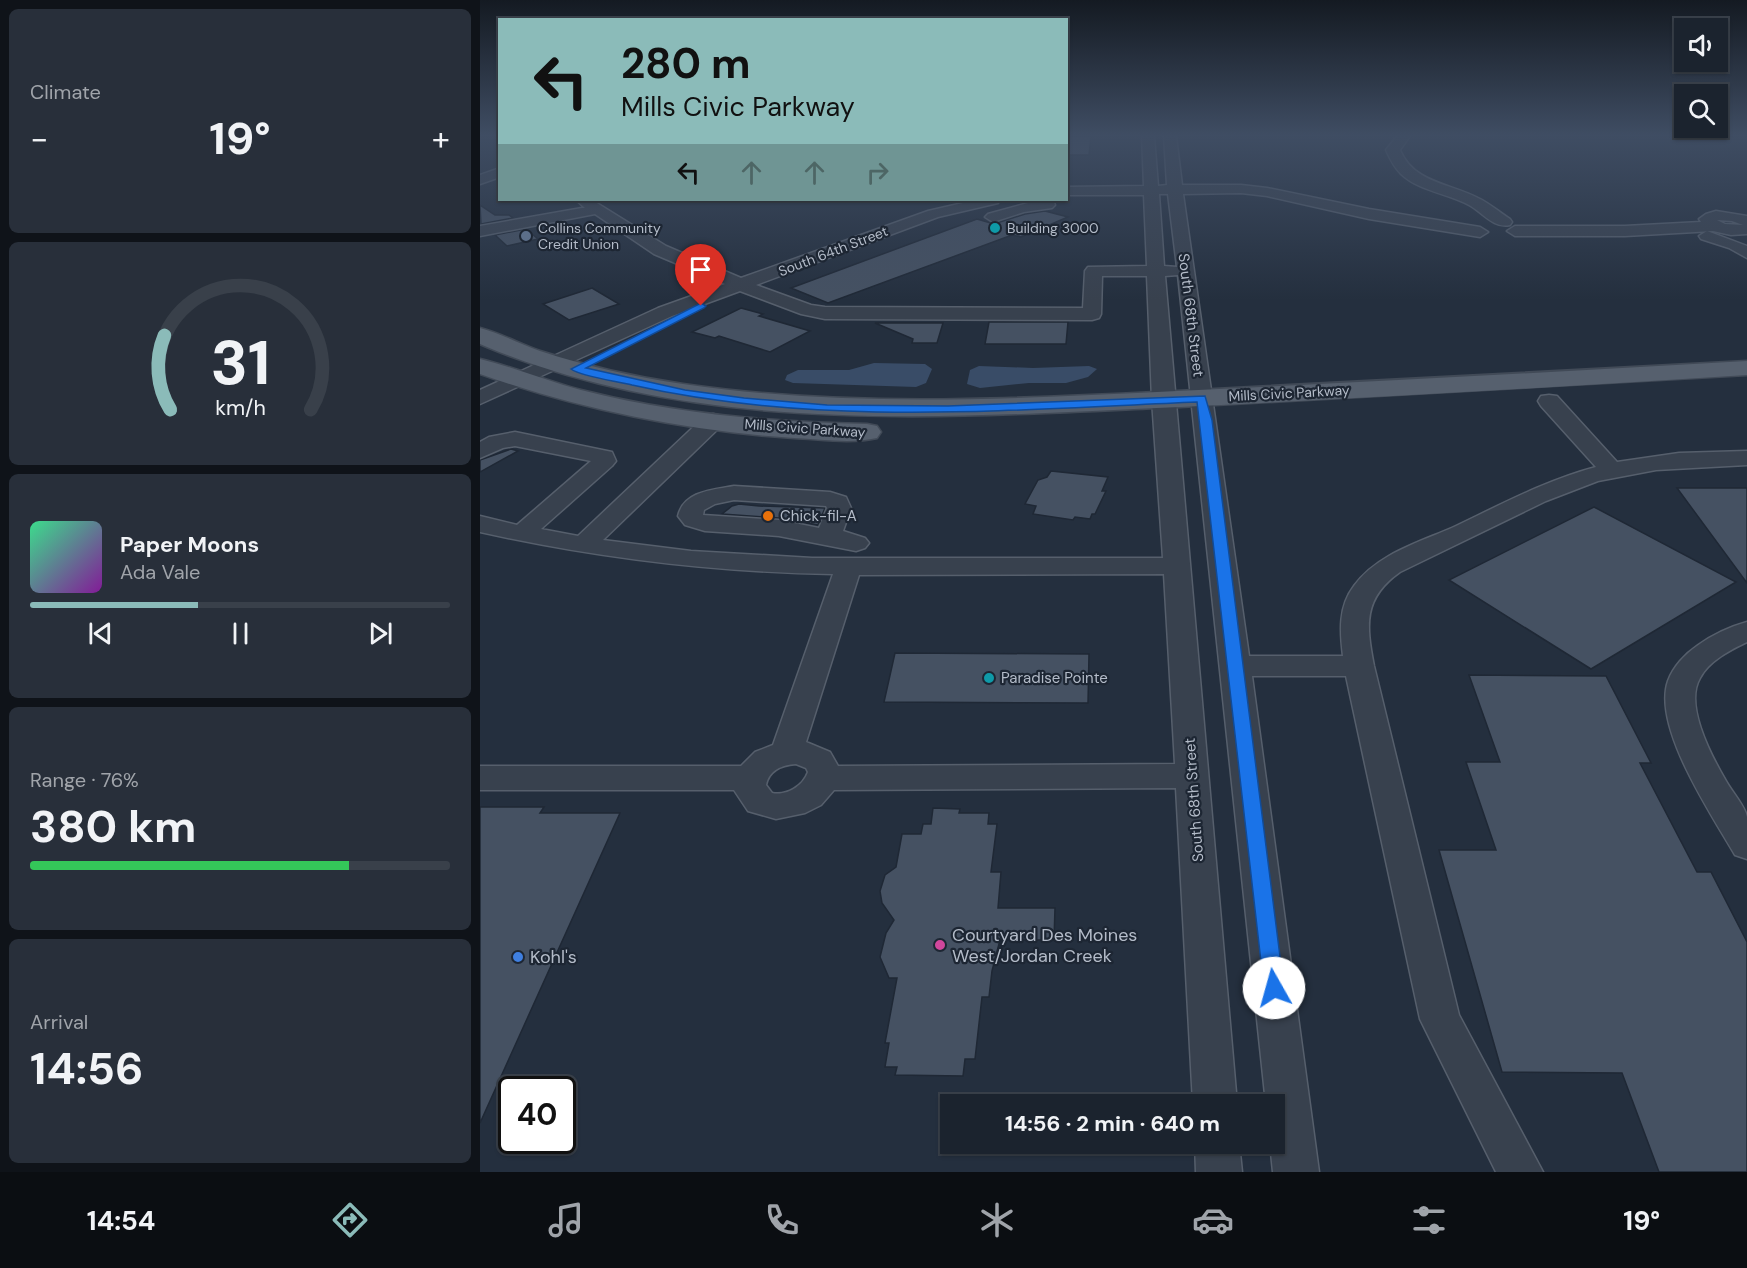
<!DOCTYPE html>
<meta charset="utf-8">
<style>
:root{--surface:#1b232e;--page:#282f3a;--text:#f1f3f6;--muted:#a0a4aa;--line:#39404a;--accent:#8bbbb9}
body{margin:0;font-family:"DM Sans",sans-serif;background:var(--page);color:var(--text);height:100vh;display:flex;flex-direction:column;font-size:22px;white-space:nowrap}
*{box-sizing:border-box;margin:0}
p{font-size:20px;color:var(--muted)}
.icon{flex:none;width:33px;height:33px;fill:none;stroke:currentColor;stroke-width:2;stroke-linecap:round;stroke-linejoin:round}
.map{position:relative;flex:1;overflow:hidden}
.side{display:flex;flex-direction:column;gap:9px;padding:9px;background:#0f1319;width:480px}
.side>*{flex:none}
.banner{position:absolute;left:18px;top:18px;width:570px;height:183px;border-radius:0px;box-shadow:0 2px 4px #0004,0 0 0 2px var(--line);background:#8bbbb9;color:#111;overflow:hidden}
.fabs{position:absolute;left:1194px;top:18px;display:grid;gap:12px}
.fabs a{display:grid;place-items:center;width:54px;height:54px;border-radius:0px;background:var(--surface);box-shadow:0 2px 4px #0004,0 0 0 2px var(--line);font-size:30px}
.speed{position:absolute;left:18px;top:1076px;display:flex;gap:12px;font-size:30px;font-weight:700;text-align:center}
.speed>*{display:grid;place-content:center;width:78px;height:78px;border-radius:50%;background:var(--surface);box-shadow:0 2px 4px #0004,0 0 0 2px var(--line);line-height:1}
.speed .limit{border:3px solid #111;border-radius:9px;background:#fff;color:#111}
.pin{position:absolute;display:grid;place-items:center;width:51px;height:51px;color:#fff;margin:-62px -26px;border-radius:50% 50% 50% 0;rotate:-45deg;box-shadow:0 0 6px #0007}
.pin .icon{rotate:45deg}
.me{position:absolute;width:66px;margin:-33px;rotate:353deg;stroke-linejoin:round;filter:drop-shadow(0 0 4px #0008)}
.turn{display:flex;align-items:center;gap:21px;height:126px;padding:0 24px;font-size:27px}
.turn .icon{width:78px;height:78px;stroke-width:2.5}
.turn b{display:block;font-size:42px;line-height:51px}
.lanes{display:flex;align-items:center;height:57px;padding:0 24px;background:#0003;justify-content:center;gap:30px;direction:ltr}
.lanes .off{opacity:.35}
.big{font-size:45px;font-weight:700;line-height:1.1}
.side .widget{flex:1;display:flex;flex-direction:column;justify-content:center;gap:9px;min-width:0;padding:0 21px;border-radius:9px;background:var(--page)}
.side .dial{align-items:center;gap:0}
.dial svg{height:156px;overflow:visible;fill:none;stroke:var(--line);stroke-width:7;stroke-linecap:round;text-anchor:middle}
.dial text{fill:var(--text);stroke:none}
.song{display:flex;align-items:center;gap:18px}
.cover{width:72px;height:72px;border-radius:9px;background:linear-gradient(135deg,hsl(150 70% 55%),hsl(290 70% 35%))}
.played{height:6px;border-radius:3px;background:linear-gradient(90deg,var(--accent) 40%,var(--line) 40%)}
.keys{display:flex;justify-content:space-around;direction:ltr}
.heat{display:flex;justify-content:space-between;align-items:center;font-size:33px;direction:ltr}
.charge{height:9px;border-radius:4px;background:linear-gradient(90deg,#34c759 76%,var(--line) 0)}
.trip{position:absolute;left:460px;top:1094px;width:345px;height:60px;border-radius:0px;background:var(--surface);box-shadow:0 2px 4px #0004,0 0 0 2px var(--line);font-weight:700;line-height:60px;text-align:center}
.tabs{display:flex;height:96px;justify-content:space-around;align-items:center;background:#0b0e12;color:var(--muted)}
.tabs .icon{width:42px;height:42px}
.tabs .selected{color:var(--accent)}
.tabs b{font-size:27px;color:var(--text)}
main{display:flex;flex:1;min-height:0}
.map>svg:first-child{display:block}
</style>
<main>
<section class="side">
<div class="widget"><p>Climate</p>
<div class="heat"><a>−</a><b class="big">19°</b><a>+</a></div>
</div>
<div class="widget dial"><svg viewBox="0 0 100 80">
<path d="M14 69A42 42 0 1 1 86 69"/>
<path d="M14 69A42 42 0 0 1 11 31" stroke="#8bbbb9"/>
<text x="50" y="56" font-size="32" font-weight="700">31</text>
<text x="50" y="72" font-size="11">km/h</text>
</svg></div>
<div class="widget">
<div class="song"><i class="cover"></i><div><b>Paper Moons</b><p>Ada Vale</p></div></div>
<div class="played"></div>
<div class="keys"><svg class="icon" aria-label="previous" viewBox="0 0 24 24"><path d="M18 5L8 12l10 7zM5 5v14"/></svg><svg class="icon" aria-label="pause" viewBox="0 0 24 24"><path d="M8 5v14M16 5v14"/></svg><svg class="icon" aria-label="next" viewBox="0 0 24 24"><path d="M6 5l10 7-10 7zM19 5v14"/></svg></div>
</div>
<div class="widget"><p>Range · 76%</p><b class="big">380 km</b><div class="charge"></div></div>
<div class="widget"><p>Arrival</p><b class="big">14:56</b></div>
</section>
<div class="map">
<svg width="1267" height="1172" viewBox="0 0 1267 1172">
<rect width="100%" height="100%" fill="#242f3e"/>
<g fill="#394c67">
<polygon points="394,363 445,364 452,369 446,383 436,387 313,383 305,380 307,375 318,370 369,370"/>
<polygon points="499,366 553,368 609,366 617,369 608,377 586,383 549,383 500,388 487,384 490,370"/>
</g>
<g fill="#455162" stroke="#1f2835" stroke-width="1.5">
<polygon points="586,136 611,136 609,155 586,155"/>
<polygon points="0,205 15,215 29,215 33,218 1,224"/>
<polygon points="565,211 588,217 541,237 532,235 348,303 311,288 497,219 514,224 545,214"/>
<polygon points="46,229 58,239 27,246 15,235"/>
<polygon points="112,288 139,304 89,320 63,304"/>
<polygon points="261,308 283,314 279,316 330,331 290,352 239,336 235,338 212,332"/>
<polygon points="509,322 588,322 586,344 505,344"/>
<polygon points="395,323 463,323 457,343 432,343 433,339"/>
<polygon points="31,449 38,451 0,472 0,460"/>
<polygon points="571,471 628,477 622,491 626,491 615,514 612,514 610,519 595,517 593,520 553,514 556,506 545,504 558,480 567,477"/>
<polygon points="1197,488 1267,488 1267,583"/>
<polygon points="259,504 279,506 345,508 338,525 299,518 242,514 252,506"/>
<polygon points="1114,507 1256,582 1111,669 969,580"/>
<polygon points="415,653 609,654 608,703 404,702"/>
<polygon points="989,675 1126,676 1171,763 1160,763 1217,872 1231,872 1267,942 1267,1172 1179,1172 1142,1073 1022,1072 959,850 1016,850 986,762 1020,762"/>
<polygon points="0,807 64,807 60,813 140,813 0,1123"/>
<polygon points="453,808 480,809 479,813 509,813 508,824 517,824 511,872 521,872 518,908 575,908 574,940 520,940 512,971 509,997 502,997 495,1059 485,1059 483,1076 415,1075 417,1067 405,1067 409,1043 405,1043 417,978 409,978 400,957 406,933 414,920 402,903 400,891 405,875 416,867 422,834 441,834 443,824 451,824"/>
</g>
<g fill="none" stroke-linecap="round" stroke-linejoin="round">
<defs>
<g id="minor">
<path d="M662,136h12l4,50 9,-1 -3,-49h12l6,49h59l26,3 102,21 111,18 8,5 -8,5 -111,-18 -102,-23 -26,-3 -58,1 66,462h94c-3,-24 -5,-49 11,-70 24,-33 67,-44 102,-60 46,-22 91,-46 140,-59l-55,-61 -3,-5 3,-5 8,-1 8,1 60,66 62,-9 68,-2v14l-91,5 -58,11 -52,20 -146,71c-37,26 -34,53 -26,94l85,349 84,157h-47l-76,-153 -74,-343h-94l67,496h-46l-3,-29h5v-39h-9l-88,-829 -13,1 72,828h-44l-17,-316 -342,2 -13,15 -16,8 -29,6 -28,-8 -14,-21h-254v-24h261l14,-14 18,-7 60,-171c-120,-2 -236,-16 -353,-42v-16l37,9 74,-64 -76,-15 -12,2 -23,10v-16l9,-5 26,-5 97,20 4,9 -4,5 -71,63 37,7 127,-120 8,-2 8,2 3,5 -3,5 -118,114 88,11 121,7h351l-11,-158 -5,-124h-45l-1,38 -2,4 -7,2 -267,-1 -24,-5 -61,-23 -68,25 -192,88v-14l178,-82 67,-24 -71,-30 -59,-40 -115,22v-10l102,-18h3l-9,-8h16l74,46 75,32 187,-67 48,-11h24l-2,3 -60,14 -182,68 55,20 14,2 258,1 2,-37 3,-4 59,-1 -3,-71h-78v-8l78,-1zM679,194h9l9,73 -13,-1zM684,574l11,190 -337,2 -8,-14 -24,-10 53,-167zM316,764l10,4 2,4c-5,14 -21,24 -36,21l-6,-8c3,-15 16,-20 30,-21z"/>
<path d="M917,136h13l-10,14c14,33 49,33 78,48 11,5 21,14 32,21l2,3 -2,3c-16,4 -28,-13 -41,-20 -22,-12 -50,-14 -68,-31 -7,-7 -11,-15 -15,-24z"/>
<polygon points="20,168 20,177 0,184 0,175"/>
<polygon points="559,200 573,200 575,205 572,208 544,212 513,222 505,217 508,214"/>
<path d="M1236,211l31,5v18l-16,1 -18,-4 -88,5h-110l-8,-5 8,-5h110l76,-4 -2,-3 7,-5zM1237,220l15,1 11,4 -18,-1z"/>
<polygon points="1227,231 1267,246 1267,258 1249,248 1221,239 1219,236"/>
<path d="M254,486l96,6 16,5 5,11 -8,23 22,7 4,5 -4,5 -9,3 -77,-15 -74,-5 -20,-6 -7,-9c6,-25 34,-26 56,-30zM254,500l92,6 1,2 -8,20 -40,-8 -76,-5 1,-5 11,-6z"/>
<path d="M1267,622v20c-17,8 -38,19 -47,36 -16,27 12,79 26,103 6,11 19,25 21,36 0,13 0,28 0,42l-12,-4c-23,-40 -83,-128 -67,-174 5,-14 17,-27 29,-35 15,-11 32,-19 50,-24z"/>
<polygon points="715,1143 759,1143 762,1172 716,1172"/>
</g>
<g id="major">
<path d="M0,328c20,5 40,16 60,23 46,15 95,26 143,33 165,24 329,15 494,7 190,-9 380,-19 570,-30v14c-189,12 -378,23 -567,32 -229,10 -476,30 -693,-60l-7,-3z"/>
<path d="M0,359c34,8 67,22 101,31 94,24 189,32 286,34l10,2 4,6 -4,6c-26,6 -57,1 -83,0 -107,-7 -212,-28 -314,-64z"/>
</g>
</defs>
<use href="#minor" stroke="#565f6c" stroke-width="3"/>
<use href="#major" stroke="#414a57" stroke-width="3"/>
<use href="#minor" fill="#38414e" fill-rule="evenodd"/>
<use href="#major" fill="#56606e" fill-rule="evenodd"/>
</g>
<linearGradient id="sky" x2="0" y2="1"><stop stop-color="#141a22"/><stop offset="0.45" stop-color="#3f4d63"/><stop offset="1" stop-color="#3f4d63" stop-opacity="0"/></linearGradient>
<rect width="1267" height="300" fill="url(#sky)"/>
<path fill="#1a73e8" stroke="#114b97" stroke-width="1.5" d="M221,303l5,3 -2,2 -118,60 99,22 59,8 83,7 121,1 257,-10 7,24 72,568 -3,6 -7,3 -7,-3 -3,-6 -67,-586c-189,8 -379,25 -565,-17 -15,-4 -50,-8 -61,-16z"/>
<g fill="#0f9aa8" stroke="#1d2633" stroke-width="2">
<circle cx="515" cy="228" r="6"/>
<circle cx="509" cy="678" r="6"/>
</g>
<circle fill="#5c6f8a" stroke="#1d2633" stroke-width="2" cx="46" cy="236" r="6"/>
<circle fill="#e8710a" stroke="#1d2633" stroke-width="2" cx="288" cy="516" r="6"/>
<circle fill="#d1479c" stroke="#1d2633" stroke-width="2" cx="460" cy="945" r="6"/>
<circle fill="#3f7fe0" stroke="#1d2633" stroke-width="2" cx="38" cy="957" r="6"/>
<g text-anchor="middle" stroke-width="4.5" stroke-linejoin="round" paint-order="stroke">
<g font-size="14" fill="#b4bcc9" stroke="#1d2633" text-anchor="start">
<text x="58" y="233">Collins Community<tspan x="58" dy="16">Credit Union</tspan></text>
<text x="527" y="233">Building 3000</text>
</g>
<g font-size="14" fill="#b4bcc9" stroke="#1d2633">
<text transform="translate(353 251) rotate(-21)" y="5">South 64th Street</text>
<text transform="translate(809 393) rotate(-3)" y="5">Mills Civic Parkway</text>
<text transform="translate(325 428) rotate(4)" y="5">Mills Civic Parkway</text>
</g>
<g font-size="15" fill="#b4bcc9" stroke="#1d2633">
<text transform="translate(711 315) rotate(83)" y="5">South 68th Street</text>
<text transform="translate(714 800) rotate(-94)" y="5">South 68th Street</text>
</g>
<g font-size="15" fill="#b4bcc9" stroke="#1d2633" text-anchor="start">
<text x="300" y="521">Chick-fil-A</text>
<text x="521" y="683">Paradise Pointe</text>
</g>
<g font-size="18" fill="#b4bcc9" stroke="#1d2633" text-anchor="start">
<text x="472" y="941">Courtyard Des Moines<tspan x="472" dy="21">West/Jordan Creek</tspan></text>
<text x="50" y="963">Kohl's</text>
</g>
</g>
</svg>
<div class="fabs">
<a><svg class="icon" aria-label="sound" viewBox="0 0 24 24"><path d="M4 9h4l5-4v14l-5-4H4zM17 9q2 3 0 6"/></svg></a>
<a><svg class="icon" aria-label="search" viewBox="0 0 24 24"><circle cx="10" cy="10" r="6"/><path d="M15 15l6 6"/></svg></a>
</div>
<div class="speed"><div class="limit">40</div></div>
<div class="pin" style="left:221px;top:306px;background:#d93025"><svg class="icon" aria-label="arrive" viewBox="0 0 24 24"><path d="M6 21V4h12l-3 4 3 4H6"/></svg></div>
<svg class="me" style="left:794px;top:988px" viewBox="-20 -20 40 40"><circle r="19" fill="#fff"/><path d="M0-13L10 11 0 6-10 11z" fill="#1a73e8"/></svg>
<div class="trip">14:56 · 2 min · 640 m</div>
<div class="banner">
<div class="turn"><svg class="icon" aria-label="left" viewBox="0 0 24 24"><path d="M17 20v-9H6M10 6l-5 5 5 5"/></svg><div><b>280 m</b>Mills Civic Parkway</div></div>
<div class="lanes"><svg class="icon" aria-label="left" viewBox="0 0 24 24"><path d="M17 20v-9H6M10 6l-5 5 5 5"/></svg><svg class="icon off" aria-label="ahead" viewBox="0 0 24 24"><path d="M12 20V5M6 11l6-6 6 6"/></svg><svg class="icon off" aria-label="ahead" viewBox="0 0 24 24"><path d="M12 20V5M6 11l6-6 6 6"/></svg><svg class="icon off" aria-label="right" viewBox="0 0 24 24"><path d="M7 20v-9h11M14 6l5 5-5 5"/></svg></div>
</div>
</div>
</main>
<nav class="tabs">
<b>14:54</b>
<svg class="icon selected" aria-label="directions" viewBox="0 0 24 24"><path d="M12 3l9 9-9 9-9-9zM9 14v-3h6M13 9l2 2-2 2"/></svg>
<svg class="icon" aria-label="music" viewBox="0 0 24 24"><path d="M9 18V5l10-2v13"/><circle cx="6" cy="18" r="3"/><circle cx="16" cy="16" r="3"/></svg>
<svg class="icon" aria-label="phone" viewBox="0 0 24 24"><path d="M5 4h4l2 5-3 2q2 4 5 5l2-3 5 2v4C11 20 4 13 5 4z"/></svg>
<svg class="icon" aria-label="climate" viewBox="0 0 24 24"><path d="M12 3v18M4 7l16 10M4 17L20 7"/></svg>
<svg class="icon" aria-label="car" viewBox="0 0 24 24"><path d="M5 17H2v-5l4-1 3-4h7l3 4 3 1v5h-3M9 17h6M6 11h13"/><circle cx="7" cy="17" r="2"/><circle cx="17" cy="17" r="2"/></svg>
<svg class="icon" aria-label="filters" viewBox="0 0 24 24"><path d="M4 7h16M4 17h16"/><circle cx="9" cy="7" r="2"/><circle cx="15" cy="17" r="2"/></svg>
<b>19°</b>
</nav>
